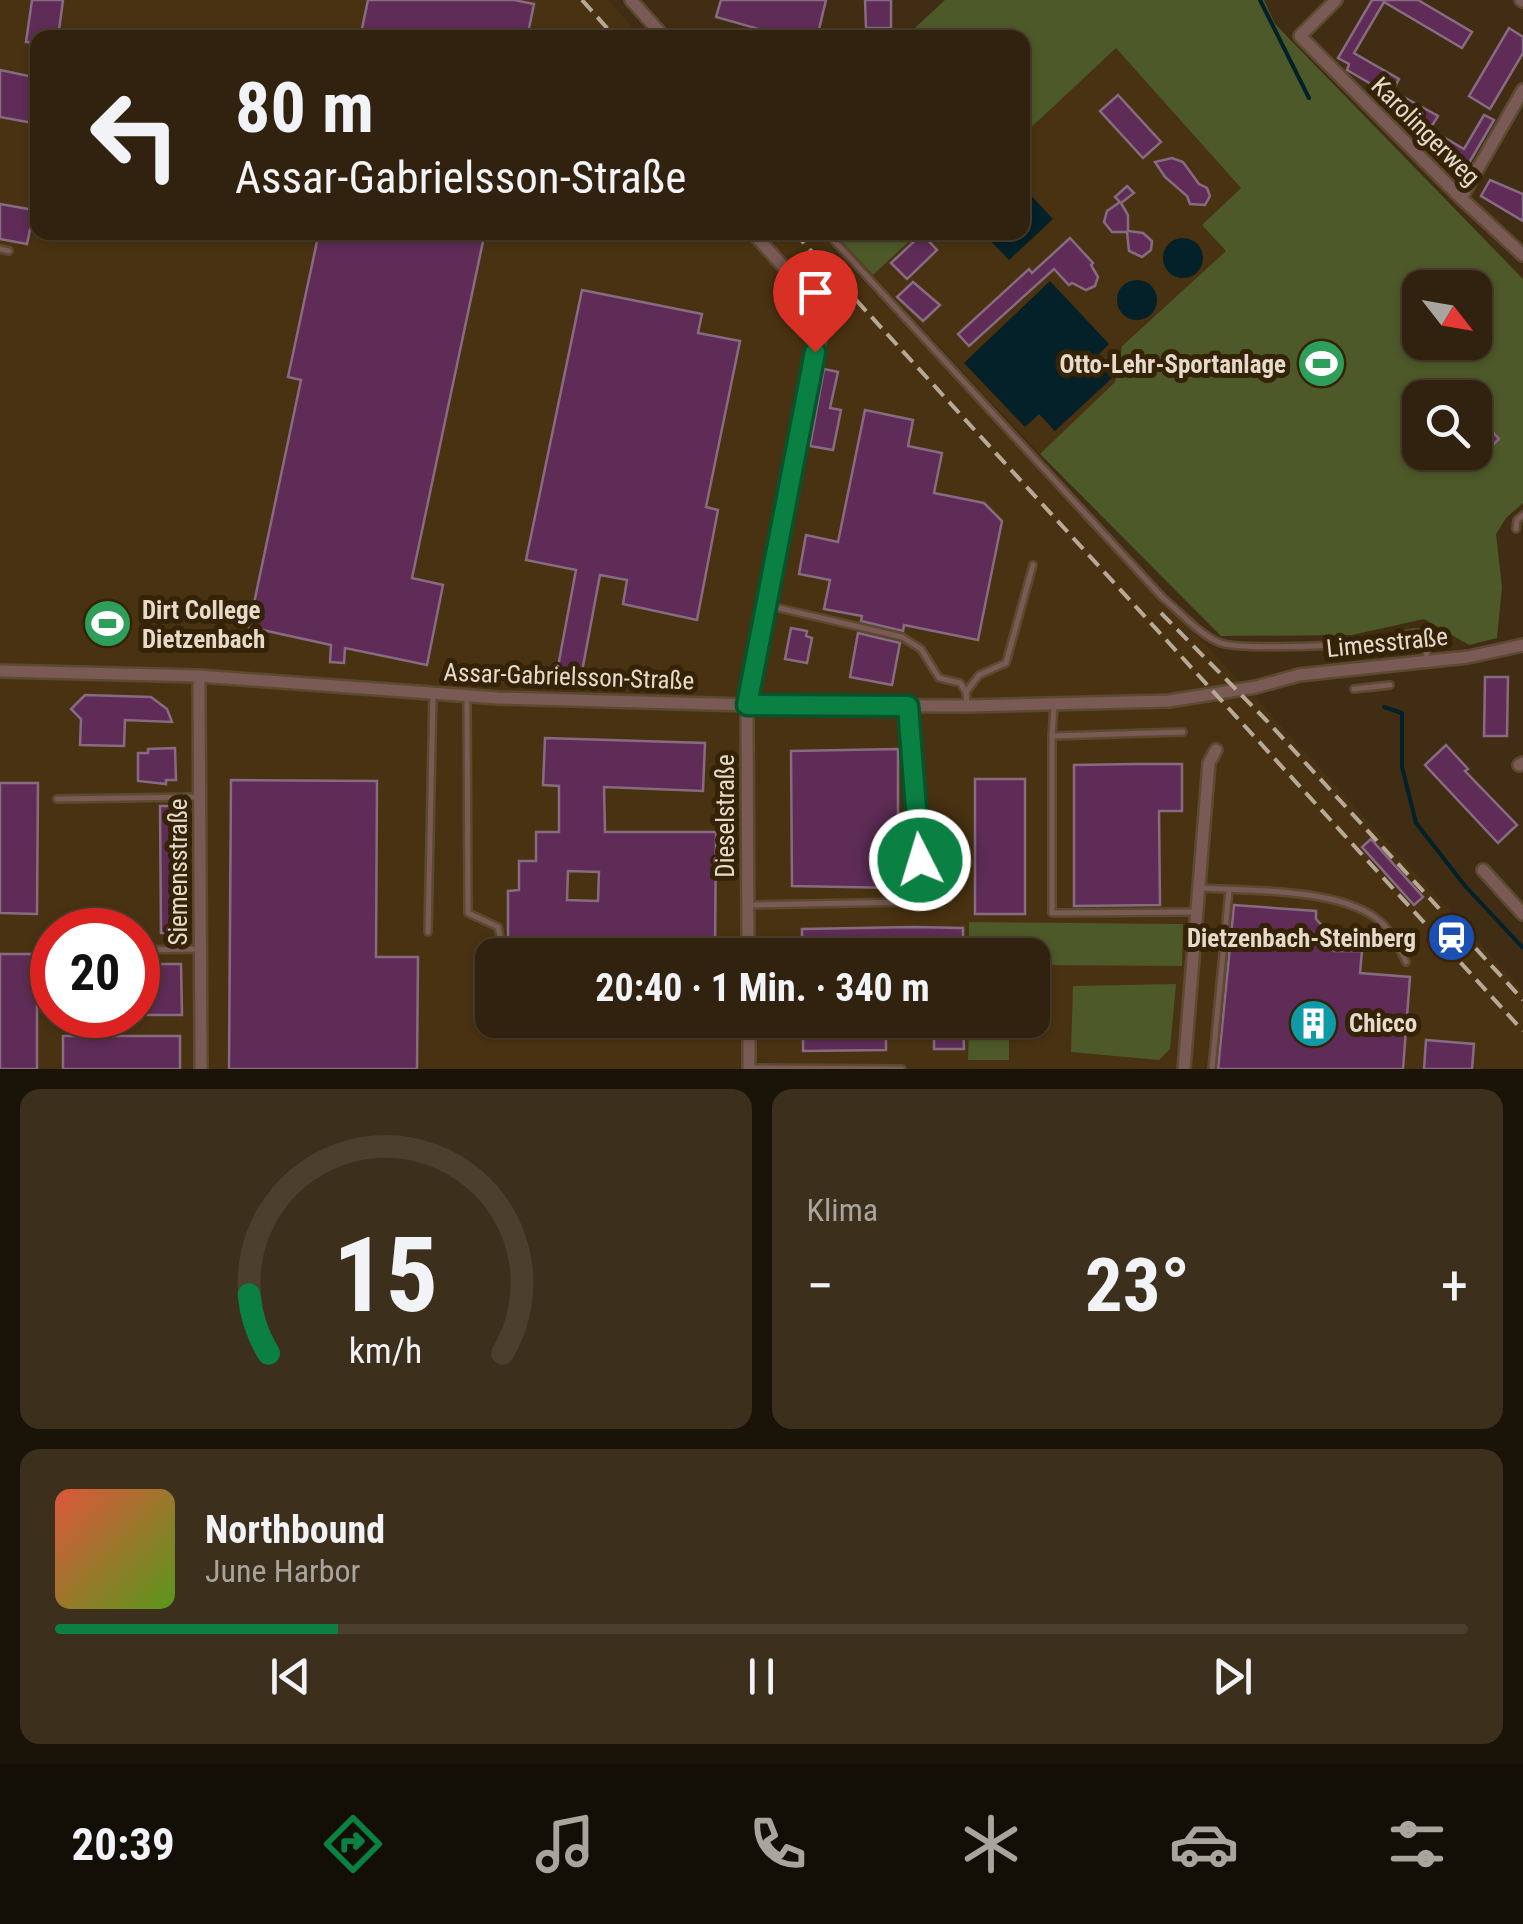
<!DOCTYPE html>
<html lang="de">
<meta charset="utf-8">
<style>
:root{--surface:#30220e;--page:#3c2f1c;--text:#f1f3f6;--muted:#a8a49e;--line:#4b3f2e;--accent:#0b8043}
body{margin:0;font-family:"Roboto Condensed",sans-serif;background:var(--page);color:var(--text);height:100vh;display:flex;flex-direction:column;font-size:38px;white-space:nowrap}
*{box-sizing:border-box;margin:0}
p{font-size:32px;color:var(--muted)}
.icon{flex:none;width:55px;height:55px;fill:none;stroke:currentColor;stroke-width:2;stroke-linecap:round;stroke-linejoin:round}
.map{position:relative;height:1069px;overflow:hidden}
.side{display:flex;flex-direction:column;gap:20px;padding:20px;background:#1a1308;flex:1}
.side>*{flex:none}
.guide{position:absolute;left:30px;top:30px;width:1000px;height:210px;border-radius:20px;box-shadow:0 2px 8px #0004,0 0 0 2px var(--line);background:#30220e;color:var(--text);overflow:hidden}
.needle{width:65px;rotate:121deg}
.tools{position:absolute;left:1402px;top:270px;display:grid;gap:20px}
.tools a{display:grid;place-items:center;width:90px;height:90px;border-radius:20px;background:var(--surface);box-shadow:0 2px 8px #0004,0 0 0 2px var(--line);font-size:50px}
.speed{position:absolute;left:30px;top:908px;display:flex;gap:20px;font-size:50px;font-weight:700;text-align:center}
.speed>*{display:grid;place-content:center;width:130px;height:130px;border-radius:50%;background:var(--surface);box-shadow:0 2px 8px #0004,0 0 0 2px var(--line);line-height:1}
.speed .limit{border:15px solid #d22;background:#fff;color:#111}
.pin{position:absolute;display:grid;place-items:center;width:85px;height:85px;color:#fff;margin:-102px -42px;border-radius:50% 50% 50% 0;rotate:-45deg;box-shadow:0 0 10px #0007}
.pin .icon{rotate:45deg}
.me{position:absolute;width:110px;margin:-55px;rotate:355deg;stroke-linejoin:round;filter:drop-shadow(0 0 8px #0008)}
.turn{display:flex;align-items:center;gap:35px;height:210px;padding:0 40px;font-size:45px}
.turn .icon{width:130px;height:130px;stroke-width:2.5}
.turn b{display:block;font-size:70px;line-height:85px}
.big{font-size:75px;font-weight:700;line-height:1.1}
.side .widget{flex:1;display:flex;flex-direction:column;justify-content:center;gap:15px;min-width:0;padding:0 35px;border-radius:20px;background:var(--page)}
.side .dial{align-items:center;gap:0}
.dial svg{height:260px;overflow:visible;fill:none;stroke:var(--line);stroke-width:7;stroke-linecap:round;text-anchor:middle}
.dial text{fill:var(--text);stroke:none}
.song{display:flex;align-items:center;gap:30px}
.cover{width:120px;height:120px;border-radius:15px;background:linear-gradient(135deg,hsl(10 70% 55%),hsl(90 70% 35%))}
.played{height:10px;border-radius:5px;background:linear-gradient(90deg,var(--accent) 20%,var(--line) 20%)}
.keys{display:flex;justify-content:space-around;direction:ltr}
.heat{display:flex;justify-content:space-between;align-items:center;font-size:55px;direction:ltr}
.side .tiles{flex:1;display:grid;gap:20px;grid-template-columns:1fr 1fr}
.widget:last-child{grid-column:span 2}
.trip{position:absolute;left:475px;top:938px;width:575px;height:100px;border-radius:20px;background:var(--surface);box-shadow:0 2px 8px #0004,0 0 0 2px var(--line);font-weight:700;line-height:100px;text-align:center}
.tabs{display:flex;height:160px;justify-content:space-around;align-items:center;background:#130e06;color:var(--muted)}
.tabs .icon{width:70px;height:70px}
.tabs .selected{color:var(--accent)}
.tabs b{font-size:45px;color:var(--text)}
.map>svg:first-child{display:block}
</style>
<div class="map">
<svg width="1523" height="1069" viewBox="0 0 1523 1069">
<rect width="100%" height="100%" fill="#402d13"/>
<g fill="#493211" fill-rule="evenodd">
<path d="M0,0h608l33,37 -603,1v194l780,1 443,471 262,287v78h-1523zM52,930h86v85h-86zM492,955h540v65h-540z"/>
<polygon points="1116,47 1241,188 1203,225 1226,251 1122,345 1115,382 1040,454 873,275 918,233 1022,232 1023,135"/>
</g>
<g fill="#4d5928" fill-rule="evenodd">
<path d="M945,0h319l11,24 248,255v224l-17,15 -10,16 6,53 -5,51 -28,7 -45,-26 -72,16 -131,1 -181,-182 75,-72 7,-36 104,-95 -24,-26 39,-37 -125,-140 -93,87 -1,-97h-118zM1420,288h55v54h-55zM1420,398h55v54h-55z"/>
<polygon points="834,233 918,233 873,275"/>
<polygon points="969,922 1183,924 1182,966 1033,965 1032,955 969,955"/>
<polygon points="1176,984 1170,1049 1159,1060 1071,1052 1073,986"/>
<polygon points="969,1020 1009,1020 1009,1060 968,1060"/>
</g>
<g fill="#042029">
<polygon points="1023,187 1053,219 1009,260 983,233 1022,232"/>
<circle cx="1183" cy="258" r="20"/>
<circle cx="1137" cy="300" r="20"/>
<polygon points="1050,281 1109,344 1094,359 1112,378 1055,431 1039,414 1025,427 964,363"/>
</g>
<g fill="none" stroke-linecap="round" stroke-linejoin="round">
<g stroke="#042029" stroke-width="4">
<polyline points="1260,0 1309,98"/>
<polyline points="1384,707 1402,713"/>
<polyline points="1402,713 1402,767 1416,823 1466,887 1523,948"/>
</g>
</g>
<g fill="#5e2c56" stroke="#876b81" stroke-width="2.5" fill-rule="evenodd">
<polygon points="32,0 63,0 58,38 38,38 38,43 26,42"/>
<polygon points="368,0 514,0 534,4 527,38 360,38"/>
<polygon points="721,0 826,0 817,38 791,38 716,17"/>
<polygon points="865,0 891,0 891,28 866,28"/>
<polygon points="1372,0 1418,0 1472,32 1462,48 1384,2 1354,53 1399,79 1390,95 1347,70 1349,64 1338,58"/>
<polygon points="1509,28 1523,37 1523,53 1490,109 1469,96"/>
<polygon points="0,70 38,78 38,112 33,123 0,117"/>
<polygon points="1393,91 1438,116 1430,129 1464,149 1484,115 1494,120 1462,175 1452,169 1455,165 1421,145 1429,132 1384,107"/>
<polygon points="1118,95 1161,142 1143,158 1100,111"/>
<polygon points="1172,158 1183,162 1199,184 1207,188 1210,196 1205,205 1190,204 1187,196 1165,177 1155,162"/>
<polygon points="1490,180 1523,194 1523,221 1481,196"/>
<polygon points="1127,186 1134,193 1121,203 1128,215 1128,231 1143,233 1152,241 1151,250 1142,257 1129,251 1127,232 1112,232 1104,222 1107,211 1120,202 1115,197"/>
<polygon points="0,204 34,210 27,244 0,239"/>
<polygon points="319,232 485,232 412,578 443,585 427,665 345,648 344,663 330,662 331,645 249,627 301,380 288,377"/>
<polygon points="922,234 937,250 907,279 891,263"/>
<polygon points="1070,238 1093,263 1091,265 1098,277 1095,286 1086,290 1072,283 1069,285 1054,269 969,346 958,334 1029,269 1032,273"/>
<polygon points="913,282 940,305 923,321 897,297"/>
<polygon points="582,290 702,314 698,333 740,341 706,507 718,510 697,620 623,604 627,580 600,575 581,677 557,672 576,570 526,560"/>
<polygon points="824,369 838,372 830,408 841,410 833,450 810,446"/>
<polygon points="865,410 913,420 908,446 942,453 934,493 984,503 1002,521 978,640 904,625 903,631 861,621 862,616 824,609 830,580 799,574 806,535 838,542"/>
<polygon points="1475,413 1499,439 1475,462"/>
<polygon points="791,628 807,631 806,636 812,638 807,663 785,659"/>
<polygon points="858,633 900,643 892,685 850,677"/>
<polygon points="1485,677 1508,677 1507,736 1484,736"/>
<polygon points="85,695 151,697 167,709 172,722 125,720 124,746 80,745 81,719 71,709"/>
<path d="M545,738l160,5 -2,48 -99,-4 1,45h111l-1,120 -179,1v-12h-28v-50l11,-1v-29h17v-29h23v-46l-16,-1zM568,871l31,1 -1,29 -31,-1z"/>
<polygon points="1446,745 1468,769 1465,771 1517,825 1498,843 1425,765"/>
<polygon points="175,748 176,780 166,780 166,784 138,781 138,753 148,753 148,749"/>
<polygon points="898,749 898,888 792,886 791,751"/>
<polygon points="1135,764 1182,764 1182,811 1159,811 1160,905 1074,906 1074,765"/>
<rect x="975" y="779" width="50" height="135"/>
<polygon points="231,780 377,781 376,957 418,957 417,1069 229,1069"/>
<polygon points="0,783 38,783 37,914 0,913"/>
<polygon points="160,806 179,806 180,933 161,933"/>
<polygon points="1371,839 1423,897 1414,905 1362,847"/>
<polygon points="1234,905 1316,911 1316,919 1326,930 1326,940 1334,951 1362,951 1360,973 1410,977 1403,1069 1218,1069"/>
<polygon points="914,927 963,928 963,955 933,955 933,947 886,947 886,955 802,955 802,929"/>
<rect x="0" y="954" width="37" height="115"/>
<polygon points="138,964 181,964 182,1015 138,1015"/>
<polygon points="803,1020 886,1020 886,1050 803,1051"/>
<polygon points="934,1020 963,1020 964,1049 934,1049"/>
<rect x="63" y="1036" width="117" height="33"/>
<polygon points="1426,1040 1474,1044 1472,1069 1424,1069"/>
</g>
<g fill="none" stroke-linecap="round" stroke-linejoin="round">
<defs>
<g id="service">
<path d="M826,232l336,365c17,14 36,36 56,45 19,9 131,3 157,0 17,-3 29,-10 46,-9l5,7 1,19"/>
<polyline points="0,249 9,251"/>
<polyline points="1516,529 1517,520 1523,515"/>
<polyline points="770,606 902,637 921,649 939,678 960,683 966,692"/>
<polyline points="1354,689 1390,685"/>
<polyline points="467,698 468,913 498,927 504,955"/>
<polyline points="967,703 966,692 979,675 1006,663 1033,565"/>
<polyline points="1054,705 1052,736 1183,732"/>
<polyline points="1052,736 1052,913 1196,912"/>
<polyline points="57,799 197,797"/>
<path d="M1201,888c49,3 134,0 175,30 15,11 22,28 30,44"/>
<polyline points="748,905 910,902 922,895 908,706"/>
<polyline points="428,932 433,696"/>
<polyline points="138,950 198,949"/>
<polyline points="752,1068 902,1069"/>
<polyline points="1212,1069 1229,890"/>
</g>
<g id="minor">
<polyline points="631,0 665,38"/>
<polyline points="1336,0 1300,36 1461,198 1523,255"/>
<polyline points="1521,0 1523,1"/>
<polyline points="1461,198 1523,90"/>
<polyline points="0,671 199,676 498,698 747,705 967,706 1169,701 1256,687 1299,675 1468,657 1523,645"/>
<polyline points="199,676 201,1069"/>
<polyline points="1519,765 1523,763"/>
<polyline points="1483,870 1523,914"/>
<polyline points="748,955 747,705 823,324 822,309 752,232"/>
<polyline points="749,1020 749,1069"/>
<polyline points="1184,1069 1209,763 1216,750"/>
</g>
</defs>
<use href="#service" stroke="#5b4930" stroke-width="10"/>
<use href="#minor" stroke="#5b4930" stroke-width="16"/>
<use href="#service" stroke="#795a54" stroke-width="5"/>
<use href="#minor" stroke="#795a54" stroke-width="11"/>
<g stroke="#b7a997" stroke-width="4" stroke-dasharray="15 8" stroke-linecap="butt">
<polyline points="582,0 616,38"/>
<polyline points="794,232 1523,1031"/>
<polyline points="1161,613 1267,721 1523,1000"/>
</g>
</g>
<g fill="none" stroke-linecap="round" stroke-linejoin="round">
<defs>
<polyline id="route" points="815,352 747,705 908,706 920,860"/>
</defs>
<use href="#route" stroke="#07532c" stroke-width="25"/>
<use href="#route" stroke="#0b8043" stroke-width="18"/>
</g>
<defs>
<symbol id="stadium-disc" viewBox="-11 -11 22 22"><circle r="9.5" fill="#2e9e5b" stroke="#352308"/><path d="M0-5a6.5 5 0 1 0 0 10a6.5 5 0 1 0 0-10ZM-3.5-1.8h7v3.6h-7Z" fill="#fff"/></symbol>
<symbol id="station-disc" viewBox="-11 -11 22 22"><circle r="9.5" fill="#1a4fb4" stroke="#352308"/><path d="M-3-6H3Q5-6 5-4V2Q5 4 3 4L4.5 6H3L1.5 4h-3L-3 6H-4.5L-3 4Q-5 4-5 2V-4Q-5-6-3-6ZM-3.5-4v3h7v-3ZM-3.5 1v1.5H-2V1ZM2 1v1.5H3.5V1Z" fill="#fff"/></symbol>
<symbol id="building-disc" viewBox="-11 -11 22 22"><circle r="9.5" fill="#0f9aa8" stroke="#352308"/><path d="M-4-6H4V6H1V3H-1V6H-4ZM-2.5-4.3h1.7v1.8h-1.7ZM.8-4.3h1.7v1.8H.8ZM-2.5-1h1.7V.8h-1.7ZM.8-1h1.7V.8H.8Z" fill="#fff"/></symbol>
</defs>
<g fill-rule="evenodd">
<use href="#stadium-disc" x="1294" y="336" width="55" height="55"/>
<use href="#stadium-disc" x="80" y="596" width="55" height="55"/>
<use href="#station-disc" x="1424" y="910" width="55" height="55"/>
<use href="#building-disc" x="1286" y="996" width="55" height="55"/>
</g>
<g text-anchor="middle" stroke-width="10" stroke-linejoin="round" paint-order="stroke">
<g font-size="25" fill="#e6dacb" stroke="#352308">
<text transform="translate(1426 131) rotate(45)" y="9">Karolingerweg</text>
<text transform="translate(1387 642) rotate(-6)" y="9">Limesstraße</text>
<text transform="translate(569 676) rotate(2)" y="9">Assar-Gabrielsson-Straße</text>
<text transform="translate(725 816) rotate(-90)" y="9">Dieselstraße</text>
<text transform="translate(178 872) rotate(-90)" y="9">Siemensstraße</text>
</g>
<g font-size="25" font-weight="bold" fill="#e6dacb" stroke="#352308" text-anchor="end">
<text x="1286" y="373">Otto-Lehr-Sportanlage</text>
<text x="142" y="619" text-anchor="start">Dirt College<tspan x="142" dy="29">Dietzenbach</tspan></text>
<text x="1416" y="947">Dietzenbach-Steinberg</text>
<text x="1349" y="1032" text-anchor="start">Chicco</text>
</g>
</g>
</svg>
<div class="tools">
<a><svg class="needle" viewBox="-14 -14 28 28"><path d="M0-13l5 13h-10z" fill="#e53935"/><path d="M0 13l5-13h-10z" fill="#a8a49e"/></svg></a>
<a><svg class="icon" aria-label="search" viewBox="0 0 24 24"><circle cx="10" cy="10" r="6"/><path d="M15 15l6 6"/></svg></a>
</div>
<div class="speed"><div class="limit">20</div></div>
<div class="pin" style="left:815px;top:352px;background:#d93025"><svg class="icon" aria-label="arrive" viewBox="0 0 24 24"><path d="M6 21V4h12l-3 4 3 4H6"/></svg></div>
<svg class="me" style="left:920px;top:860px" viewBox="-20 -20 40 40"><circle r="17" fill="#0b8043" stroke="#fff" stroke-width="3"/><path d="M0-11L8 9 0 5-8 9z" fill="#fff"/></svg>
<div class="trip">20:40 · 1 Min. · 340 m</div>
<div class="guide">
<div class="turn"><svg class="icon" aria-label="left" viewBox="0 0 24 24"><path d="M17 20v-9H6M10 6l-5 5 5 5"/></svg><div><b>80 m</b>Assar-Gabrielsson-Straße</div></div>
</div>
</div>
<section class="side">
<div class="tiles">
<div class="widget dial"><svg viewBox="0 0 100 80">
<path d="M14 69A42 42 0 1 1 86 69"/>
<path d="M14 69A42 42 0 0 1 8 51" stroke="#0b8043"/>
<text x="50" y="56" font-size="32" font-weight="700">15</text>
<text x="50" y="72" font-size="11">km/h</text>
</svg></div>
<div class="widget"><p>Klima</p>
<div class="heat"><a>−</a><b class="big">23°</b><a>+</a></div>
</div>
<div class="widget">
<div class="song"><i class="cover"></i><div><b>Northbound</b><p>June Harbor</p></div></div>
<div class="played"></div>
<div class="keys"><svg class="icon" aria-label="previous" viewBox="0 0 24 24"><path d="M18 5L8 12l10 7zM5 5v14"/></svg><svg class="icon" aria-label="pause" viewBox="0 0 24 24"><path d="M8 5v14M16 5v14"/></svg><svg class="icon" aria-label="next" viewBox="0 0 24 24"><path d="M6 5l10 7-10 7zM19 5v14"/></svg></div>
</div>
</div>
</section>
<nav class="tabs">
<b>20:39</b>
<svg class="icon selected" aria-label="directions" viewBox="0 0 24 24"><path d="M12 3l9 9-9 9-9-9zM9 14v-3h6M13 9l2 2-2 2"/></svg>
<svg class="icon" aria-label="music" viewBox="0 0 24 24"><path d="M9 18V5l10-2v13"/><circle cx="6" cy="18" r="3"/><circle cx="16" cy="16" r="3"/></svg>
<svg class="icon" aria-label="phone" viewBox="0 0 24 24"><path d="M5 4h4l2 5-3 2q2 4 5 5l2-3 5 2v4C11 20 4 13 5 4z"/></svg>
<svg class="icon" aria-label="climate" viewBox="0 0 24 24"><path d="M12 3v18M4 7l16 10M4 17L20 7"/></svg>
<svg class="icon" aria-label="car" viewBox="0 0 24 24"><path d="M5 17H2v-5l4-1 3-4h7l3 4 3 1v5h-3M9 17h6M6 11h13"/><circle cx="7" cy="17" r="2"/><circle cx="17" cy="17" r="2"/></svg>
<svg class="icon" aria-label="filters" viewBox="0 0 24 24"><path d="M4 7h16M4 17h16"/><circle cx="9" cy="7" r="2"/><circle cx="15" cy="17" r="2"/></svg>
</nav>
